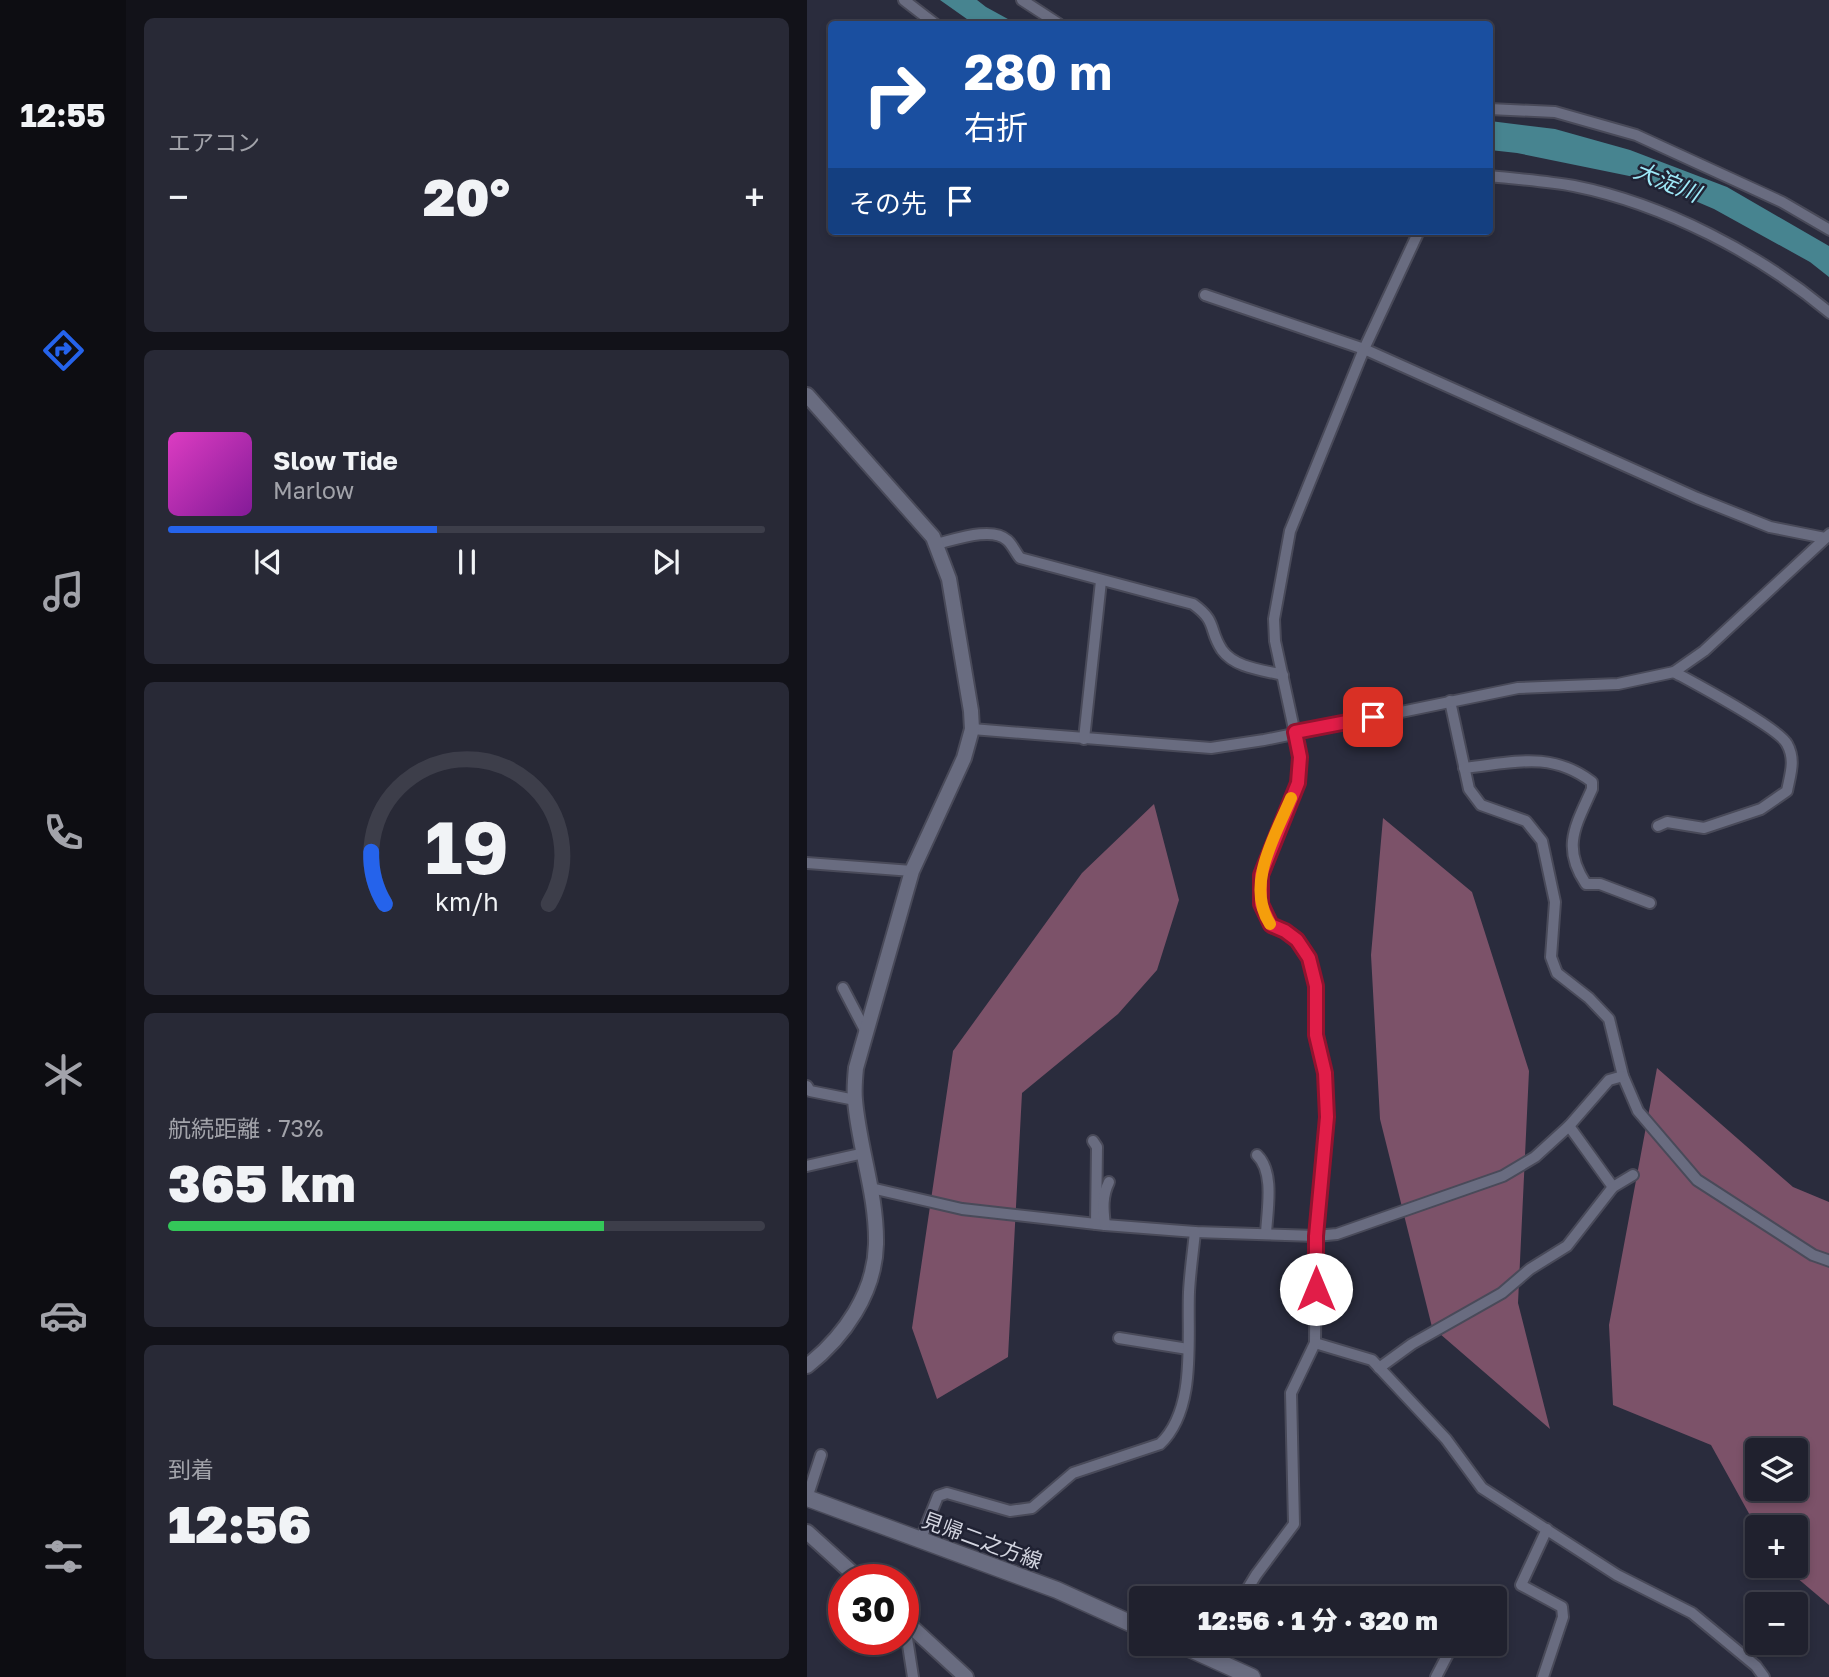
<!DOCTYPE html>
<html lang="ja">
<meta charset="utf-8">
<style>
:root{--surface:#20212e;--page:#282936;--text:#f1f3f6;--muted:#a2a3aa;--line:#3d3e4a;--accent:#2563eb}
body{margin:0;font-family:"Golos Text","Noto Sans JP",sans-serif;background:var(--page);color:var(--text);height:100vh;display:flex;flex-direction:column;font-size:26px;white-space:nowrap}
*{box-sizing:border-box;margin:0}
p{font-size:23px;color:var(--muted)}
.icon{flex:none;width:38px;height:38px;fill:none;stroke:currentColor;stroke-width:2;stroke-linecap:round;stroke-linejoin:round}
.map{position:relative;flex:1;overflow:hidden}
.sheet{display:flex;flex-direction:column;gap:18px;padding:18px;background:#121219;width:681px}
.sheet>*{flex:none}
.banner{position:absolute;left:21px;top:21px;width:665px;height:214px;border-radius:7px;box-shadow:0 4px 10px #0003,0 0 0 2px var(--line);background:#1a4fa0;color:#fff;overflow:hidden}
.tools{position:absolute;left:938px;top:1438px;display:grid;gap:14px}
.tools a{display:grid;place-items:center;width:63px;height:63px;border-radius:7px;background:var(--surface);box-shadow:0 4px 10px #0003,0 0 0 2px var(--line);font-size:35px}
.speed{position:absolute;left:21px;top:1564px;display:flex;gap:14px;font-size:35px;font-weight:700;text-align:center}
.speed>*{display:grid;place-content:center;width:91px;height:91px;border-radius:50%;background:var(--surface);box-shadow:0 4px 10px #0003,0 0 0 2px var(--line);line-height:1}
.speed .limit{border:10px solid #d22;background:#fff;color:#111}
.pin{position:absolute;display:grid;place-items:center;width:60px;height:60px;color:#fff;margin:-30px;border-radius:14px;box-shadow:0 4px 10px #0006}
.me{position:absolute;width:77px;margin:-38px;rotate:0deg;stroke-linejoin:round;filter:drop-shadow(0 0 5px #0008)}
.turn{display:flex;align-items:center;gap:24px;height:147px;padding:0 21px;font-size:32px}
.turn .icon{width:91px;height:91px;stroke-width:2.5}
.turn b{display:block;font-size:49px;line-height:60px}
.then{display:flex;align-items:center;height:66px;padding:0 21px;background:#0003;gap:14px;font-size:26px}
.big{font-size:52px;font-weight:800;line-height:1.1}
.sheet .widget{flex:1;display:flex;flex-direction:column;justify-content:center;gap:10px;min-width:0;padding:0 24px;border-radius:10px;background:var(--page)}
.sheet .dial{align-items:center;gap:0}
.dial svg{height:182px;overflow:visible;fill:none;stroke:var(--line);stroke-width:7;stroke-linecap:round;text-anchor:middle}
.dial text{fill:var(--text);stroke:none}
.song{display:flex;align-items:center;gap:21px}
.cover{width:84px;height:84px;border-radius:10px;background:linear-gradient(135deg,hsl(310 70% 55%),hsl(290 70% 35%))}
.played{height:7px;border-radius:4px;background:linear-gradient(90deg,var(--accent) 45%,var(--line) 45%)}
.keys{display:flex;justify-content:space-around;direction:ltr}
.heat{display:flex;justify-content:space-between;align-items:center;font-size:38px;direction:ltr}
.charge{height:10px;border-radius:5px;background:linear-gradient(90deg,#34c759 73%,var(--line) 0)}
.trip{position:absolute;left:322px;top:1586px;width:378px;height:70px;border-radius:7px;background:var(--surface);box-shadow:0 4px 10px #0003,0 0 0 2px var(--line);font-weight:800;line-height:70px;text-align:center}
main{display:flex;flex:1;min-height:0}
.menu{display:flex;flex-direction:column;width:126px;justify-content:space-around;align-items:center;background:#0d0d12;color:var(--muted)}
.menu .icon{width:49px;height:49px}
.menu .on{color:var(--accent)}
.menu b{font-size:32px;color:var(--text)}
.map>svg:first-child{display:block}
</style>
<main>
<nav class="menu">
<b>12:55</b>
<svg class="icon on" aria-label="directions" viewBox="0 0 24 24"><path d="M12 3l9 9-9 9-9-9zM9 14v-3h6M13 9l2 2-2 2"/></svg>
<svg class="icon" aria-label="music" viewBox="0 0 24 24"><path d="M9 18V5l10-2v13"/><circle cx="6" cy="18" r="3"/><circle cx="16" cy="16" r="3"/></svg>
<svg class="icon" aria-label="phone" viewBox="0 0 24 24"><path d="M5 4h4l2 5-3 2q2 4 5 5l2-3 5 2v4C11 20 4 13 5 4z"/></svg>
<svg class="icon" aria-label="climate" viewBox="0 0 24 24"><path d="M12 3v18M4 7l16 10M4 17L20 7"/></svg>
<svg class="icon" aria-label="car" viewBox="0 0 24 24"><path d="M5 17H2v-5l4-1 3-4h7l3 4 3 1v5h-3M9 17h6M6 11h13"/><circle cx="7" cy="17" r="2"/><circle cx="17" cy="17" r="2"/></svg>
<svg class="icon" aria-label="filters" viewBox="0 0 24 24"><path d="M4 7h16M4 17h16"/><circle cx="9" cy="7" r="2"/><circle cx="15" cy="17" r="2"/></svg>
</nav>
<section class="sheet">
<div class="widget"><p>エアコン</p>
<div class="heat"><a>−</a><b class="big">20°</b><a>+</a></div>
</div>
<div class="widget">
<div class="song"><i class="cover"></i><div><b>Slow Tide</b><p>Marlow</p></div></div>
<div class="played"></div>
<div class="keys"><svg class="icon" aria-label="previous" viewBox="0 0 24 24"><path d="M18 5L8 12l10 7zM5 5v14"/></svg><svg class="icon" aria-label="pause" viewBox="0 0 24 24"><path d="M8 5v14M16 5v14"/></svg><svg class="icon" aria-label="next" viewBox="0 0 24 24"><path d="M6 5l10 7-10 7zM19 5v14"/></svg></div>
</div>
<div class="widget dial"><svg viewBox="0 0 100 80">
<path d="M14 69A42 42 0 1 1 86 69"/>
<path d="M14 69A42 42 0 0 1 8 46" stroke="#2563eb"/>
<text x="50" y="56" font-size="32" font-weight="700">19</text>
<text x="50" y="72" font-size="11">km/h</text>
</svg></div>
<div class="widget"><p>航続距離 · 73%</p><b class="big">365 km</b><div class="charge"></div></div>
<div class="widget"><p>到着</p><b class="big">12:56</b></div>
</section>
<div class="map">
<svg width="1023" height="1677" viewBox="0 0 1023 1677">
<rect width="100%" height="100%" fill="#2a2c3d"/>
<g fill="#7c5269" fill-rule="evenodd">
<polygon points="347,804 372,900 350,970 311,1014 215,1093 201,1357 130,1399 105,1328 146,1051 275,873"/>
<polygon points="576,818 665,892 722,1071 711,1303 743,1429 625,1327 573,1119 564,955"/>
<path d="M850,1068l136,119 36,15v403l-46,-39h13v-38h-39l-46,-83 -98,-40 -4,-80zM950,1451h39v38h-39z"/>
</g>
<g fill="#478490">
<polygon points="133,0 170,0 179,7 210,24 167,24"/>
<polygon points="683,121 748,129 823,150 920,187 1022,246 1022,277 1003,262 907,209 837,179 710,153 683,150"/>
</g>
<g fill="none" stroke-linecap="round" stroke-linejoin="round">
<defs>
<g id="minor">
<polyline points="97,0 128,24"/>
<polyline points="215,0 252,24"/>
<polyline points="682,109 748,112 829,135 975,202 1023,230"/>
<path d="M682,176c28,3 58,5 85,10 90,18 186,68 256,127"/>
<polyline points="398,295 557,349 890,498 963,527 1018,538"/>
<path d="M129,544c18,-4 56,-18 71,-4 5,4 9,13 13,18l173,46c25,18 15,25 29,46 13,18 41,20 61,25"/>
<polyline points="643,701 662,789 674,805 719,821 735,841 748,902 744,957 750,973 782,998 802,1019 816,1076 831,1111 890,1180 1006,1255 1023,1261"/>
<polyline points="165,729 404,748 457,740 711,688 811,684 867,672 897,651 1023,534"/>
<polyline points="277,739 294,581"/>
<path d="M657,768c48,-5 86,-18 128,14v7c-16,36 -31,58 -6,95h14l50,19"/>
<path d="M851,826l9,-4 37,6 57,-19 26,-18c3,-16 9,-31 0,-47 -8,-16 -93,-61 -113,-72"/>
<polyline points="0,863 105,871"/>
<polyline points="36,988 59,1032"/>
<polyline points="0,1086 3,1091 48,1100"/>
<polyline points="762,1126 806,1187"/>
<polyline points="286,1141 290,1147 289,1224"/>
<path d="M450,1155c18,17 10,56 9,79"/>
<polyline points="0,1166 57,1153"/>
<polyline points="64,1188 155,1209 298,1225 388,1232 509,1236 530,1234 696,1176 728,1157 762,1126 802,1080 816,1076"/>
<path d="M298,1225c-2,-16 -3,-29 4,-43"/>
<polyline points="312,1338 381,1349"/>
<polyline points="508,1343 565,1360 639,1439 675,1488 810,1575 885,1613 949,1666 957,1677"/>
<polyline points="572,1368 605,1344 695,1293 723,1269 760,1246 806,1187 826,1175"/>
<polyline points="0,1498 14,1455"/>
<path d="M113,1541l18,-45 9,-3 63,18 22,-3 41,-35 87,-29c37,-35 27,-105 29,-152 1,-20 4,-40 6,-60"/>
<polyline points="435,1598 449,1575 487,1524 484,1393 508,1343 509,1236 520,1117 518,1073 509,1035 509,986 502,958 490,940 478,931 464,925 454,904 454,875 491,783 493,757 468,641 467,619 483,531 557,349 612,231"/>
<polyline points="97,1619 106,1677"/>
<polyline points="401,1657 409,1643"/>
<polyline points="629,1677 643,1650"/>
<polyline points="736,1677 756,1617 755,1607 714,1585 740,1529"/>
</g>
<g id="tertiary">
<path d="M0,395l126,142 16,42 22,132 1,18 -8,29 -52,113 -56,197c-1,10 -2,22 -1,32 4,48 22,95 21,144 -1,49 -32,93 -69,122"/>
<polyline points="0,1532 53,1580"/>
<polyline points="96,1619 159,1677"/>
</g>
<g id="secondary">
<polyline points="0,1498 250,1590 334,1628"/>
<polyline points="370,1643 445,1677"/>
</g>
</defs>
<use href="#minor" stroke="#494a59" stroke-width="14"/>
<use href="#tertiary" stroke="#494a59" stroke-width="18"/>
<use href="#secondary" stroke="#494a59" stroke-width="19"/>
<use href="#minor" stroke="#696c80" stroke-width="10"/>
<use href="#tertiary" stroke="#696c80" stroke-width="14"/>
<use href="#secondary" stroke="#696c80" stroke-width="16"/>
</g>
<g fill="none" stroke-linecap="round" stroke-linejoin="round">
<defs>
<polyline id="route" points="509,1289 509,1236 520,1117 518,1073 509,1035 509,986 502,958 490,940 478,931 464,925 454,904 454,875 491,783 493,757 488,732 566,717"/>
</defs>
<use href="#route" stroke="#92132f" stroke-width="18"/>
<use href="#route" stroke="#e11d48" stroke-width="12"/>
<path stroke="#f59e0b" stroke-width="12" d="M463,924c-25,-39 5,-88 21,-126"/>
</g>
<g text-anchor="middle" stroke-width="5" stroke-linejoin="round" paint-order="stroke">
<g font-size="21" fill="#d4d6e1" stroke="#202233">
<text transform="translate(175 1541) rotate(20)" y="7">見帰二之方線</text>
</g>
<g font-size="23" font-style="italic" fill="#9feaf9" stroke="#202233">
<text transform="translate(860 182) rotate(22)" y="8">大淀川</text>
</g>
</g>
</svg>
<div class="tools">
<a><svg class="icon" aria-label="layers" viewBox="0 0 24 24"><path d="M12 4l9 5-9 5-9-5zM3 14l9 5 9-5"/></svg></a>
<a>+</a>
<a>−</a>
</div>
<div class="speed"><div class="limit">30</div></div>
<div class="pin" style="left:566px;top:717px;background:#d93025"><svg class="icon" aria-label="arrive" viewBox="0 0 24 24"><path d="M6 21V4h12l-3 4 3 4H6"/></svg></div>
<svg class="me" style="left:509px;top:1289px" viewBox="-20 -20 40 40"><circle r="19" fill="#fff"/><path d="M0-13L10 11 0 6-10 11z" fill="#e11d48"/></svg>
<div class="trip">12:56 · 1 分 · 320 m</div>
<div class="banner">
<div class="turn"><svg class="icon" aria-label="right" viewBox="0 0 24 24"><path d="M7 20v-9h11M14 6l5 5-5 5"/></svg><div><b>280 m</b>右折</div></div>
<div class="then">その先<svg class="icon" aria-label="arrive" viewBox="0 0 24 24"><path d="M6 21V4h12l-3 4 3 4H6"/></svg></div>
</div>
</div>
</main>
